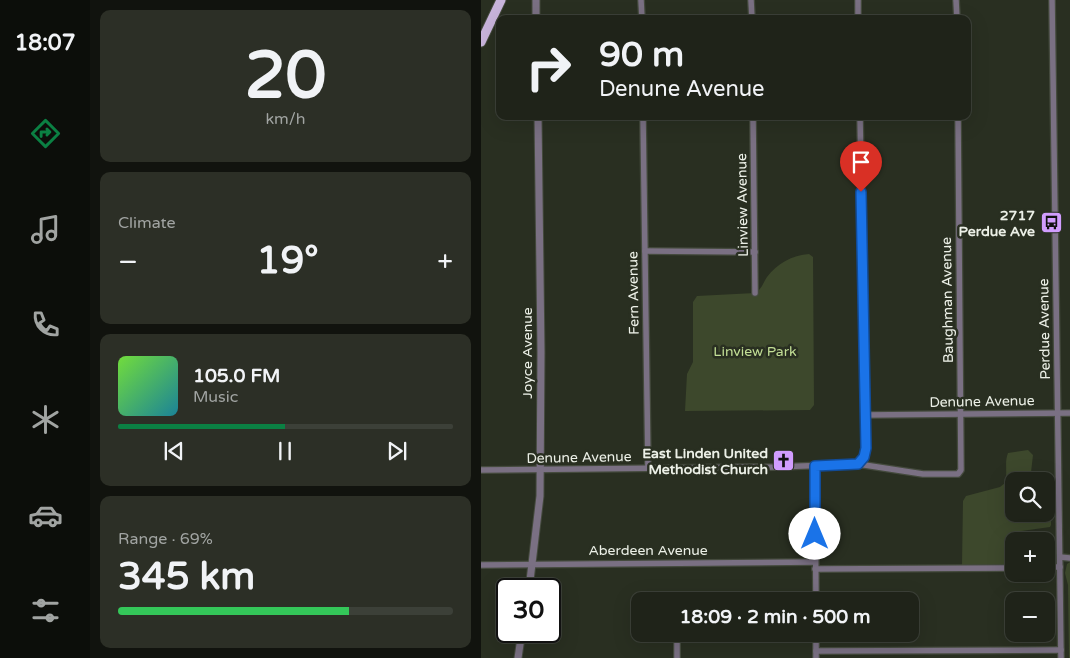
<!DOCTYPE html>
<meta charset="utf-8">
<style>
:root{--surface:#1f2319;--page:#2c2f26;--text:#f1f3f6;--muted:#a1a4a2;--line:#3c4038;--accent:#0b8043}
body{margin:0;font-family:"Varela Round",sans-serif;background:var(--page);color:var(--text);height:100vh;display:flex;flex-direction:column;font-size:19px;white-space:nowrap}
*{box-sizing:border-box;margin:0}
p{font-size:16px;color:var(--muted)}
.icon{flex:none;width:28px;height:28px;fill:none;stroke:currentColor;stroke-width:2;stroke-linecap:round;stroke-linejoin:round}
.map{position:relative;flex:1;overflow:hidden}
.drawer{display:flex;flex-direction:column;gap:10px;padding:10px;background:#11130e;width:391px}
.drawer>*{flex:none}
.banner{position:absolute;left:15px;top:15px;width:475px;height:105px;border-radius:10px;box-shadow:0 5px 20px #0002,0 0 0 1px var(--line);background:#1f2319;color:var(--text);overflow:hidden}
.tools{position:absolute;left:524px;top:472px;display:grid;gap:10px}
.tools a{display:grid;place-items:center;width:50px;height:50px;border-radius:10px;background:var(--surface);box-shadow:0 5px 20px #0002,0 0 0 1px var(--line);font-size:25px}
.speed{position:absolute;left:15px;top:578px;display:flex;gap:10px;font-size:25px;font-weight:700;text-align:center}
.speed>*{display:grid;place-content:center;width:65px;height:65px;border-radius:50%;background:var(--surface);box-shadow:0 5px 20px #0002,0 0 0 1px var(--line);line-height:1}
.speed .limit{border:2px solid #111;border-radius:8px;background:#fff;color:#111}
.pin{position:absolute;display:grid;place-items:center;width:42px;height:42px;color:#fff;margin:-51px -21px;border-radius:50% 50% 50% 0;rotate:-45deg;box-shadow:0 0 5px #0007}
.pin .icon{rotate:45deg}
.me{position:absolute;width:55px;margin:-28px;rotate:0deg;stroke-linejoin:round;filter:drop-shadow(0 0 4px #0008)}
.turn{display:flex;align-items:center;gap:18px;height:105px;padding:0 20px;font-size:22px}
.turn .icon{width:65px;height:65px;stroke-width:2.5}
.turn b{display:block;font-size:35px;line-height:42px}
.big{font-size:38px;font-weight:800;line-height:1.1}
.drawer .tile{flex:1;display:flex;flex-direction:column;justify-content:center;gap:8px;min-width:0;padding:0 18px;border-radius:10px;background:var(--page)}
.drawer .dial{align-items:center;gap:0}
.dial b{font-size:65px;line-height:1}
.song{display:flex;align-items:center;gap:15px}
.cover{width:60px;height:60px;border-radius:8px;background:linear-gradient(135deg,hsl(100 70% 55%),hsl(190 70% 35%))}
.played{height:5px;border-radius:2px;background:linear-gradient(90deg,var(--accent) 50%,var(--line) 50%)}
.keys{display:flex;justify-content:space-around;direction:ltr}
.heat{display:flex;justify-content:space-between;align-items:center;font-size:28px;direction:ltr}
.charge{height:8px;border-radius:4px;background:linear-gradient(90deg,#34c759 69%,var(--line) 0)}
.trip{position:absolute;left:150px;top:592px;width:288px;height:50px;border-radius:10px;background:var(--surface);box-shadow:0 5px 20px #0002,0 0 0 1px var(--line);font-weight:800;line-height:50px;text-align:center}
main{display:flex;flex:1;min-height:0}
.tab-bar{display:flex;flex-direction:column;width:90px;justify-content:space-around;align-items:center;background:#0c0e0a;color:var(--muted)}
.tab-bar .icon{width:35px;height:35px}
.tab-bar .selected{color:var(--accent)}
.tab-bar b{font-size:22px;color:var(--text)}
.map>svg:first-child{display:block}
</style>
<main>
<nav class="tab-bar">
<b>18:07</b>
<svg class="icon selected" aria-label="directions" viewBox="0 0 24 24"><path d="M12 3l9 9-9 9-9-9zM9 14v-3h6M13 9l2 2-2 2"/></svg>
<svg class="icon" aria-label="music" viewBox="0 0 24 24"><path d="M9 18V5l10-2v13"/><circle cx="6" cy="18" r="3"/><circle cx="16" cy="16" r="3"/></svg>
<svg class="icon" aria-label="phone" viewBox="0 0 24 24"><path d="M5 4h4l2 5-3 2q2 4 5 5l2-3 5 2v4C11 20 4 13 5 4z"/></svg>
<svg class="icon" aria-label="climate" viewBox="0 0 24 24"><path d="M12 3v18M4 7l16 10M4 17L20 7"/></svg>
<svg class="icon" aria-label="car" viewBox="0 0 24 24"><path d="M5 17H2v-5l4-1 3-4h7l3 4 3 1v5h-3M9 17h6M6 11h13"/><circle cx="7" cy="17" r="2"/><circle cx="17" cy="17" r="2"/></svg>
<svg class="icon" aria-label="filters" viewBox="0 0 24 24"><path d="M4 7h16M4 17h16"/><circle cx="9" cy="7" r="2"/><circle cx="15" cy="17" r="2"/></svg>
</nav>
<section class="drawer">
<div class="tile dial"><b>20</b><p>km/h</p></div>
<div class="tile"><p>Climate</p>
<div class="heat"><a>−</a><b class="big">19°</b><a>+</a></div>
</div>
<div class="tile">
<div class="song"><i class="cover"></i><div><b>105.0 FM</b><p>Music</p></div></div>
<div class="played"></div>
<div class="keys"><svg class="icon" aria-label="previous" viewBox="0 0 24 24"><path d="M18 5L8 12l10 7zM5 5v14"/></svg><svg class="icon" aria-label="pause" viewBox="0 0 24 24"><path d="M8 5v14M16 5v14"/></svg><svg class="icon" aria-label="next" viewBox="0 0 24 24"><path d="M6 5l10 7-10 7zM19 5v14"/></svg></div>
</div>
<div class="tile"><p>Range · 69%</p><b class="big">345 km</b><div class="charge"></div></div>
</section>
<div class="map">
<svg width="589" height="658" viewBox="0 0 589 658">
<rect width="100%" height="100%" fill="#292f21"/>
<g fill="#3d482c">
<path d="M328,254l4,3 1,148 -4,5 -125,1 2,-37 6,-12v-60l4,-6 58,-3c7,-4 8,-10 12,-16 10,-13 25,-22 42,-23z"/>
<path d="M547,450l5,5 -3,26h-17v33h33l1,-25 4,3v33l-1,2 -35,5 -2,32 -51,1 1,-64 3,-5 34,-9 5,-4c3,-11 -1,-20 3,-30z"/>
<polygon points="589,562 589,658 588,658 587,585 584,573 586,564"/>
</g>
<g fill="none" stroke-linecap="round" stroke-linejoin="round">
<defs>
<g id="minor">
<polyline points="160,0 161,19"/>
<polyline points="270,0 271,19"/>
<polyline points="377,0 377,19"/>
<polyline points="475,0 476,19"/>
<polyline points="571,0 580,658"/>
<polyline points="162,116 167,468"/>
<polyline points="272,116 274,293"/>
<polyline points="164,251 274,252"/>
<polyline points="384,415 589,413"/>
<polyline points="377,464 383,457 385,448 379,116"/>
<polyline points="334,467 335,601"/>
<polyline points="0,470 294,467 377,464 442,474 477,474 480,470 477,116"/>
<polyline points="579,557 589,558"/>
<polyline points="0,565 334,562"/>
<polyline points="565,567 579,567"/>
<polyline points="334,569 532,568"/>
<polyline points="196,634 196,658"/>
<polyline points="335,651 580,650"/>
<polyline points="335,658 335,634"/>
</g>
<g id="tertiary">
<polyline points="55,0 55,19"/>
<polyline points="48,589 59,496 60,352 57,116"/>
<polyline points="37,658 41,631"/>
</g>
<polyline id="primary" points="0,42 20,0"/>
</defs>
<use href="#minor" stroke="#444a3d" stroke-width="8"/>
<use href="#tertiary" stroke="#444a3d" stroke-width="9"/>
<use href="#primary" stroke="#444a3d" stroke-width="11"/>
<use href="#minor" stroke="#7a7083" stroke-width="5.5"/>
<use href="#tertiary" stroke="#7a7083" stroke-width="7"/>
<use href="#primary" stroke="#c8b4db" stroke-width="9"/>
</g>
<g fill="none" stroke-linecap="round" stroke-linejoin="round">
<defs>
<polyline id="route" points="334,534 334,466 377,464 383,457 385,448 380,192"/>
</defs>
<use href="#route" stroke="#114b97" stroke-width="12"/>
<use href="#route" stroke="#1a73e8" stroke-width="9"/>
</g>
<defs>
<symbol id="bus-square" viewBox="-11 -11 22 22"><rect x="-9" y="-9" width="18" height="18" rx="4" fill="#d19dfe" stroke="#292f21"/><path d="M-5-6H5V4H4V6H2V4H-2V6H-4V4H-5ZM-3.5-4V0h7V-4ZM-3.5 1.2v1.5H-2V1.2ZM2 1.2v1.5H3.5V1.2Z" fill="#111"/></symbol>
<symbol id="church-square" viewBox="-11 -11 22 22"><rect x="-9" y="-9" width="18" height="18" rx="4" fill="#d19dfe" stroke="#292f21"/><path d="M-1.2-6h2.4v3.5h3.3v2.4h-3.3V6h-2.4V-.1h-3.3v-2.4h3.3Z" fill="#111"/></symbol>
</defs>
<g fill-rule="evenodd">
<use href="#bus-square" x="558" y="210" width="25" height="25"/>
<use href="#church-square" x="290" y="448" width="25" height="25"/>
</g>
<g text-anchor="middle" stroke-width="5" stroke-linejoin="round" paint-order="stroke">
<g font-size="14" fill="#ecf0e7" stroke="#292f21">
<text transform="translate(261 205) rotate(-91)" y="5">Linview Avenue</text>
<text transform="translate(152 293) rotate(-91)" y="5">Fern Avenue</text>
<text transform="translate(466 300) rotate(-91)" y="5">Baughman Avenue</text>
<text transform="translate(563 329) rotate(-91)" y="5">Perdue Avenue</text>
<text transform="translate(46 353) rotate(-90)" y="5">Joyce Avenue</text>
<text transform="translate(501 401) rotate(-1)" y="5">Denune Avenue</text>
<text transform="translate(98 457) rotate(-1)" y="5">Denune Avenue</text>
<text x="167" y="555">Aberdeen Avenue</text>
</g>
<g font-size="14" font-weight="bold" fill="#ecf0e7" stroke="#292f21" text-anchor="end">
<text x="554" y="220">2717<tspan x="554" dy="16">Perdue Ave</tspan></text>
<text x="287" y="458">East Linden United<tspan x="287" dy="16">Methodist Church</tspan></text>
</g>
<g font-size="14" fill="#c2de95" stroke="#292f21">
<text x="274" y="356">Linview Park</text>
</g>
</g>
</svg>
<div class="tools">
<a><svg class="icon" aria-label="search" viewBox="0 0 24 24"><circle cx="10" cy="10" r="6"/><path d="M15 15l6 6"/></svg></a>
<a>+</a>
<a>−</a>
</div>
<div class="speed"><div class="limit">30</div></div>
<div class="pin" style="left:380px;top:192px;background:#d93025"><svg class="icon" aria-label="arrive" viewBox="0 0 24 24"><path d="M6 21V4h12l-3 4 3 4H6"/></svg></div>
<svg class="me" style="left:334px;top:534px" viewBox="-20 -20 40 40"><circle r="19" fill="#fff"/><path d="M0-13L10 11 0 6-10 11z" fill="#1a73e8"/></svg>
<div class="trip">18:09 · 2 min · 500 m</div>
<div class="banner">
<div class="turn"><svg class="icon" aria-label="right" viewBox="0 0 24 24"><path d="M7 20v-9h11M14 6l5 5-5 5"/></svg><div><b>90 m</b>Denune Avenue</div></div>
</div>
</div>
</main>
